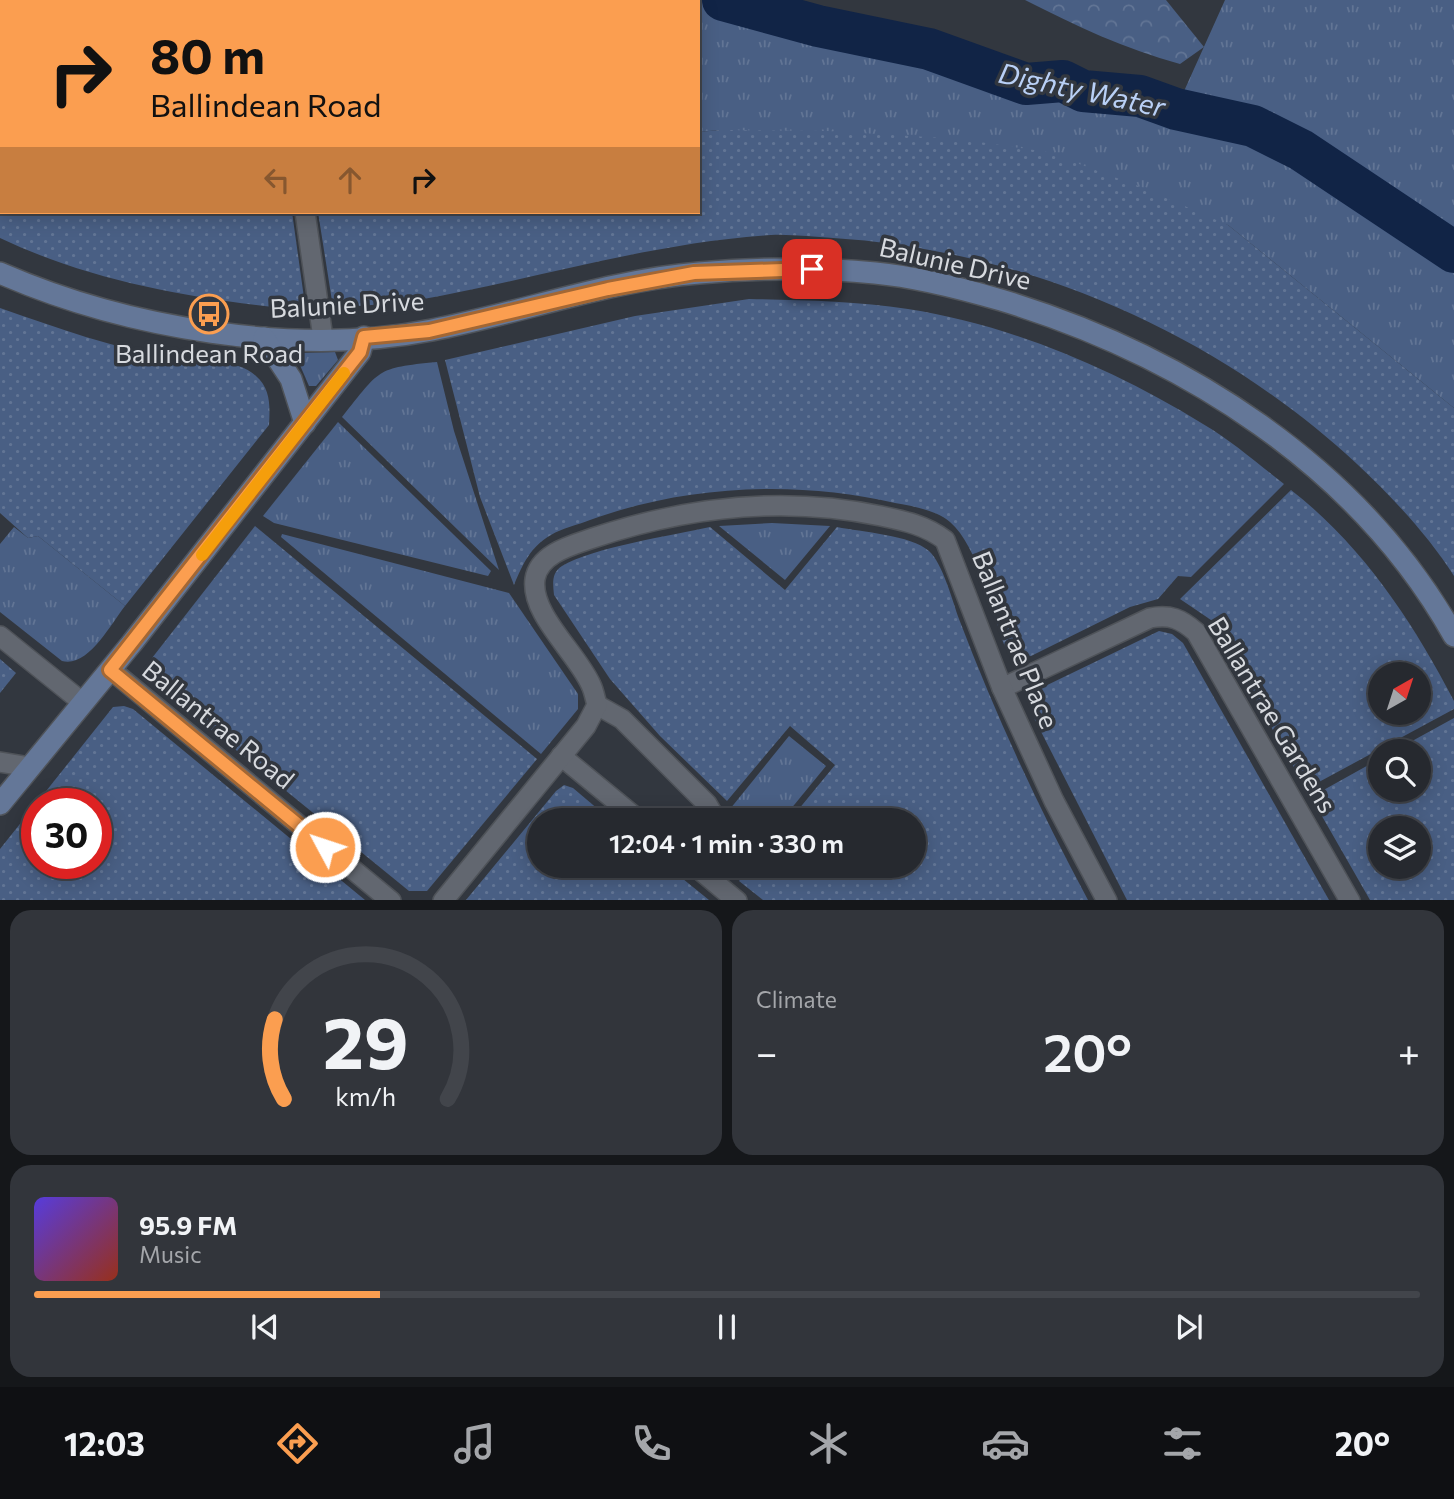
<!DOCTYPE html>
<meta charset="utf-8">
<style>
:root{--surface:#26292f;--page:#32353b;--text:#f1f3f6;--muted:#a4a6aa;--line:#42454b;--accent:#fb9e50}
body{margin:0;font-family:Commissioner,sans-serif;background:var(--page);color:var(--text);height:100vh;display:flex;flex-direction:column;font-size:26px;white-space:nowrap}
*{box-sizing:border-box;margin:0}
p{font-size:23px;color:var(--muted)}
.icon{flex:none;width:38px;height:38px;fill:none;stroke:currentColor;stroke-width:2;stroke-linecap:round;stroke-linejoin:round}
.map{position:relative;height:900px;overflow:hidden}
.drawer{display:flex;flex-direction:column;gap:10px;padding:10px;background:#15171a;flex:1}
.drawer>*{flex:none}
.guide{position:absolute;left:0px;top:0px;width:700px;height:214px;box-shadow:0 4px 18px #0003,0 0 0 2px var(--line);background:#fb9e50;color:#111;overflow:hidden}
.needle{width:46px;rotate:39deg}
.fabs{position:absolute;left:1368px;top:662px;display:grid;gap:14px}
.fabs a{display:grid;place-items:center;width:63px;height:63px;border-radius:50%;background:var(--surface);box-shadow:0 4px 18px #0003,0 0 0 2px var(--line);font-size:35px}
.speed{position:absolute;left:21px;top:788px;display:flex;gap:14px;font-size:35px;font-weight:700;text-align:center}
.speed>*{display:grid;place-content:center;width:91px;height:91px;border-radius:50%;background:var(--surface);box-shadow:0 4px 18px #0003,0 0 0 2px var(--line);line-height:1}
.speed .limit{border:10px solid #d22;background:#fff;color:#111}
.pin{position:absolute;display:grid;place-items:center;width:60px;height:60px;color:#fff;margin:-30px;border-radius:14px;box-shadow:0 4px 10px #0006}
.me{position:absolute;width:77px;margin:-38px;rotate:310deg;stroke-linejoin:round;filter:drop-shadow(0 0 5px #0008)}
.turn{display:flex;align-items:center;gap:24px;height:147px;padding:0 35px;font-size:32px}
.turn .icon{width:91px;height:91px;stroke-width:2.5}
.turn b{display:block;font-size:49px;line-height:60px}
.lanes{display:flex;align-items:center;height:66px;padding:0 35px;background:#0003;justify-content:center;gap:35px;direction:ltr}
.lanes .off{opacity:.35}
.big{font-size:52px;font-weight:600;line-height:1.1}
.drawer .tile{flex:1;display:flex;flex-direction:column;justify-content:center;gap:10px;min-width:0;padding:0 24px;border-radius:21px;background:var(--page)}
.drawer .dial{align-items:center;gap:0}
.dial svg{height:182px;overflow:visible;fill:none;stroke:var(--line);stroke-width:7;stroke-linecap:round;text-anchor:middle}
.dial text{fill:var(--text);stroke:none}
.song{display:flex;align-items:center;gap:21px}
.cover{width:84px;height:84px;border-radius:10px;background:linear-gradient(135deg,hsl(250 70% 55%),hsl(10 70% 35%))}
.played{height:7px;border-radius:4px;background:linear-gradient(90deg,var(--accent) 25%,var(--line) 25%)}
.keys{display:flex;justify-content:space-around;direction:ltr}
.heat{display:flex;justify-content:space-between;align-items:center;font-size:38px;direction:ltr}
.drawer .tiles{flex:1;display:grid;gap:10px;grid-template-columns:1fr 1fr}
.tile:last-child{grid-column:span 2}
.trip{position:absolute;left:527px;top:808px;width:399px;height:70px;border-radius:35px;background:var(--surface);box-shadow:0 4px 18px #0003,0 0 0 2px var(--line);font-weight:600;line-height:70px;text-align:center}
.menu{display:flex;height:112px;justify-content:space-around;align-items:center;background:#0f1013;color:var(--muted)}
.menu .icon{width:49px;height:49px}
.menu .selected{color:var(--accent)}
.menu b{font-size:32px;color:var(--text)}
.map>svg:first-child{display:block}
</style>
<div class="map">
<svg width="1454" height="901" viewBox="0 0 1454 901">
<defs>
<pattern id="grass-tufts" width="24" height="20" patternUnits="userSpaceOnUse" patternTransform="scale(1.75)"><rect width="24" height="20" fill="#495f84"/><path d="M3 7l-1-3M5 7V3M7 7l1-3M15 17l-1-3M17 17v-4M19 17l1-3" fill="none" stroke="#627595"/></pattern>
<pattern id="forest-crowns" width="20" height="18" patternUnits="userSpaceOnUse" patternTransform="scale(1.75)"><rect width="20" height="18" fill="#495f84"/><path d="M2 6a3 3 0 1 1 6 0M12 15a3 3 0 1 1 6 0" fill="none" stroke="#627595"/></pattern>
<pattern id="garden-dots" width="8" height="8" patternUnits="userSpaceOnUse" patternTransform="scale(1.75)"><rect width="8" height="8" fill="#495f84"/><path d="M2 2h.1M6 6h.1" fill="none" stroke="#627595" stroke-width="1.8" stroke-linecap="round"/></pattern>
</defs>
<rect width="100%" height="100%" fill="#32373f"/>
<g fill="url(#grass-tufts)">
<polygon points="390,0 723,0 818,26 929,49 1026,84 1063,81 1083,91 1140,96 1176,109 1225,0 1454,0 1454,408 1228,225 720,130 698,132 698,2"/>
<polygon points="335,352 338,360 316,386 309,386 296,356 301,353"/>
<path d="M437,362l17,69 45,139 -157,-153c39,-48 33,-49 95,-55z"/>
<polygon points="338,422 491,571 488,576 274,523 263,516"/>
<polygon points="772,523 830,526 785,580 719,526"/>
<path d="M14,527l14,11 10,-2 87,70c-15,19 -37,62 -63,55l-62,-49v-68z"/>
<polygon points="282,534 509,593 578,694 578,709 541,754 281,537"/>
<polygon points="789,736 826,766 781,821 731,821 730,809"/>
</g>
<path fill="url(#forest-crowns)" d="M1025,0h141l38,47 -24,17c-55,-15 -104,-38 -155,-64z"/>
<g fill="url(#garden-dots)" fill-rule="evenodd">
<polygon points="0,0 237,0 2,2 2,15"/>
<polygon points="246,0 390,0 392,2 248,2"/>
<path d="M0,46l2,166h290l13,93 -5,5c-104,-11 -205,-27 -300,-72z"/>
<path d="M720,130l108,1 132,8 87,13 94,35 87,38 226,183v168c-26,-41 -62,-79 -97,-112 -141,-131 -331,-214 -524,-226 -20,-1 -42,-4 -62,-3 -122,8 -234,44 -353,65 -26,4 -53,5 -80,8l-6,-7 -14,-89h380v-80z"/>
<path d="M749,299c53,1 106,2 159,10 103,16 206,60 295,115 29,17 55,40 81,60l-93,93 -13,-1 -20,23 -28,8 -99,49 -14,1 -12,-10c-13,-35 -27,-101 -55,-125 -14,-12 -38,-16 -55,-19 -98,-23 -209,-18 -305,17 -12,5 -28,8 -39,15 -21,12 -28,29 -37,50l-34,-88 -35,-137 190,-44z"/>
<path d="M0,308c57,20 114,40 174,51 25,5 62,-2 82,17 15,13 14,31 13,49l-144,181 -87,-70 -10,2 -28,-25z"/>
<path d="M1291,490c71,55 122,132 163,211v8l-148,80 -95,-169 -31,-21zM1381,674h38v38h-38z"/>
<polygon points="255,526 537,759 427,891 409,891 150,680 145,667"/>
<path d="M710,527l75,63 52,-63c24,5 74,8 92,24 13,11 24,51 30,68 37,97 80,190 129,281h-325l-24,-19 12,-15h163v-45h-125l46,-56 -45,-39 -63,75 -67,-65 -50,-57 -56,-84c-1,-11 -3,-22 8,-29 29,-18 112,-31 148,-39z"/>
<polygon points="1159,631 1172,634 1183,643 1329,900 1127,900 1032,714 1033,700 1039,689"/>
<polygon points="0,659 16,673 0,693"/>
<path d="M124,706l9,3 232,191h-365v-51l113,-142zM37,803h59v60h-59z"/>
<path d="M1454,718v182h-84l-59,-103 70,-39v31h38v-38h-25zM1381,828h38v38h-38z"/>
<polygon points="564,785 573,788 612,821 539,821 539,866 667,866 709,900 466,900 556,791"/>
</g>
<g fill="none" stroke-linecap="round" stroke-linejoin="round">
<polyline stroke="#112446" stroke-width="42" points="723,0 818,26 929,49 1026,84 1063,81 1083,91 1140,96 1176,109 1253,126 1301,150 1454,252"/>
<defs>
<g id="street">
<polyline points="0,32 2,34"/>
<polyline points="305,212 323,338"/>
<polyline points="0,636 82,702"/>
<polyline points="110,669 391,901"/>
<path d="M1002,688l148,-70c20,-4 31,1 46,14l154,269"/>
<polyline points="597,705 622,719 707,804 717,821"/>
<polyline points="561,756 640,821"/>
<polyline points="0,762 30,767"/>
<polyline points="695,866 737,901"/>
<path d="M443,901l143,-175 11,-21c-2,-7 -3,-14 -6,-20 -14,-32 -61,-71 -56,-106 4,-26 38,-34 58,-41 93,-31 192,-42 288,-22 24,5 44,9 64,24l57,148 52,113 53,100"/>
</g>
<g id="secondary">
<path d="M0,273c126,55 296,84 432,57 89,-17 177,-50 267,-57 59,-5 117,-6 176,0 43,4 85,15 126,27 182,55 358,166 453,336"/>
<polyline points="264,338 291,379 305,423"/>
<polyline points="0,804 132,643 360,352 364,337"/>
</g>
</defs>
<use href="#street" stroke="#4f5359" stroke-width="22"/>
<use href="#secondary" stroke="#4f5359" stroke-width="24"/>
<use href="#street" stroke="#626770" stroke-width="19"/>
<use href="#secondary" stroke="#647798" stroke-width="21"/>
</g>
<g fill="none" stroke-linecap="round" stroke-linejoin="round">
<defs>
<polyline id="route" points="325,847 110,670 360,352 364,337 429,331 608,289 694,273 812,269"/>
</defs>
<use href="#route" stroke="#a36734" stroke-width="18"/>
<use href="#route" stroke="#fb9e50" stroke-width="12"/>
<polyline stroke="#f59e0b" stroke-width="12" points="202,555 344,373"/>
</g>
<defs>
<symbol id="bus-ring" viewBox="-11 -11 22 22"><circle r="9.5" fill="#32373f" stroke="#fb9e50" stroke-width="1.5"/><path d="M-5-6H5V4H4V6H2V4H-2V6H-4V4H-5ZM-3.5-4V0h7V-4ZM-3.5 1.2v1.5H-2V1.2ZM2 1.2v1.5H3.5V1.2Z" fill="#fb9e50"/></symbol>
</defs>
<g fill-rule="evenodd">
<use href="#bus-ring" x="187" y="292" width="44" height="44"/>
</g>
<g text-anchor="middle" stroke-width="7" stroke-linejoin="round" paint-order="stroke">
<g font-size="26" fill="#d7dadf" stroke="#32373f">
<text transform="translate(955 264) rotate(13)" y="9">Balunie Drive</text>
<text transform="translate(347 305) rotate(-3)" y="9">Balunie Drive</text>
<text transform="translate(1015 640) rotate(68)" y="9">Ballantrae Place</text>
<text transform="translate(1272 715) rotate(59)" y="9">Ballantrae Gardens</text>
<text transform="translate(218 725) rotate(39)" y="9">Ballantrae Road</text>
</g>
<g font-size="26" fill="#d7dadf" stroke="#32373f">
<text x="209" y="363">Ballindean Road</text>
</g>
<g font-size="28" font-style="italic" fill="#b9d0f6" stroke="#32373f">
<text transform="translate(1082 90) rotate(12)" y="10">Dighty Water</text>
</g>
</g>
</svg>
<div class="fabs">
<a><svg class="needle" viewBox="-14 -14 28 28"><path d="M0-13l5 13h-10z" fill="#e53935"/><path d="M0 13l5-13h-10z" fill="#a4a6aa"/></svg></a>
<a><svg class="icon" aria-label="search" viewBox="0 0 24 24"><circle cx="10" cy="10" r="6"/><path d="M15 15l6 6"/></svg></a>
<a><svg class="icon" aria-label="layers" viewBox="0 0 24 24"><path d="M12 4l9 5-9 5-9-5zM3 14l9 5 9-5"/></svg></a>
</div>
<div class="speed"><div class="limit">30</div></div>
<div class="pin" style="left:812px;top:269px;background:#d93025"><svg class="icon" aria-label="arrive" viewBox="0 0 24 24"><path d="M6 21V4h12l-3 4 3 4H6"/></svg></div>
<svg class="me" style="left:325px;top:847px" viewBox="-20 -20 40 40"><circle r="17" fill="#fb9e50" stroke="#fff" stroke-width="3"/><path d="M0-11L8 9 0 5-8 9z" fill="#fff"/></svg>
<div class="trip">12:04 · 1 min · 330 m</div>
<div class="guide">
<div class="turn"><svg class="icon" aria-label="right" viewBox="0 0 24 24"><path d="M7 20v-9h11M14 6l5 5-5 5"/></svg><div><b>80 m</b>Ballindean Road</div></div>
<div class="lanes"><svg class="icon off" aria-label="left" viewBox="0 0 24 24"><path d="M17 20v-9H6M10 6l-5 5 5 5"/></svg><svg class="icon off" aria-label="ahead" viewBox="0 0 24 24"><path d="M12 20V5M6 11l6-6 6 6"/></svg><svg class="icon" aria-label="right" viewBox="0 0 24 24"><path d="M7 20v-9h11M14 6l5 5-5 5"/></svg></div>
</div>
</div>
<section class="drawer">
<div class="tiles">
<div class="tile dial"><svg viewBox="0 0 100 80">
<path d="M14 69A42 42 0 1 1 86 69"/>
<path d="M14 69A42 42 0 0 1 10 34" stroke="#fb9e50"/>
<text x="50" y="56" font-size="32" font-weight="700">29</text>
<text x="50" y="72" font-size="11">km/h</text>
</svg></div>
<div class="tile"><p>Climate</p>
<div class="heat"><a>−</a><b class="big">20°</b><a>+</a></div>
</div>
<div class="tile">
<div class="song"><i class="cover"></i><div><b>95.9 FM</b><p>Music</p></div></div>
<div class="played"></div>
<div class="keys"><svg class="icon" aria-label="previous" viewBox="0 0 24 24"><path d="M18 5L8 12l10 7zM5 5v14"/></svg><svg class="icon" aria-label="pause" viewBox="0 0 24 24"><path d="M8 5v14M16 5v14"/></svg><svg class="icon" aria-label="next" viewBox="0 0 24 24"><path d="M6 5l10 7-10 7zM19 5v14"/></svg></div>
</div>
</div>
</section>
<nav class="menu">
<b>12:03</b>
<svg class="icon selected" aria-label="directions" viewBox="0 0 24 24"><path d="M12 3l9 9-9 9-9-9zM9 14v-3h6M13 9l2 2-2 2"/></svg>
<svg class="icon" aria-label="music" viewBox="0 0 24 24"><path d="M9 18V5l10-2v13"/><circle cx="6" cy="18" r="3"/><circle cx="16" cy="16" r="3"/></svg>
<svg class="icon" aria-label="phone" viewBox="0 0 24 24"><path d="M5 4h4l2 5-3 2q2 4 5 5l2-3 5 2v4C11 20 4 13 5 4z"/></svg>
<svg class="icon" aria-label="climate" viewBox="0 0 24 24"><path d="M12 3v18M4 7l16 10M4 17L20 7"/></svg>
<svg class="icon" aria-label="car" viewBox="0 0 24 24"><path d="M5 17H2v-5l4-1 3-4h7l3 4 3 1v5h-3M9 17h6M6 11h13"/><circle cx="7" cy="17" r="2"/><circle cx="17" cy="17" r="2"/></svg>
<svg class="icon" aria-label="filters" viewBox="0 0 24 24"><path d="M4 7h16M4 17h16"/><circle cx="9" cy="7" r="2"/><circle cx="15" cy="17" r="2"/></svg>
<b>20°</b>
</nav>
